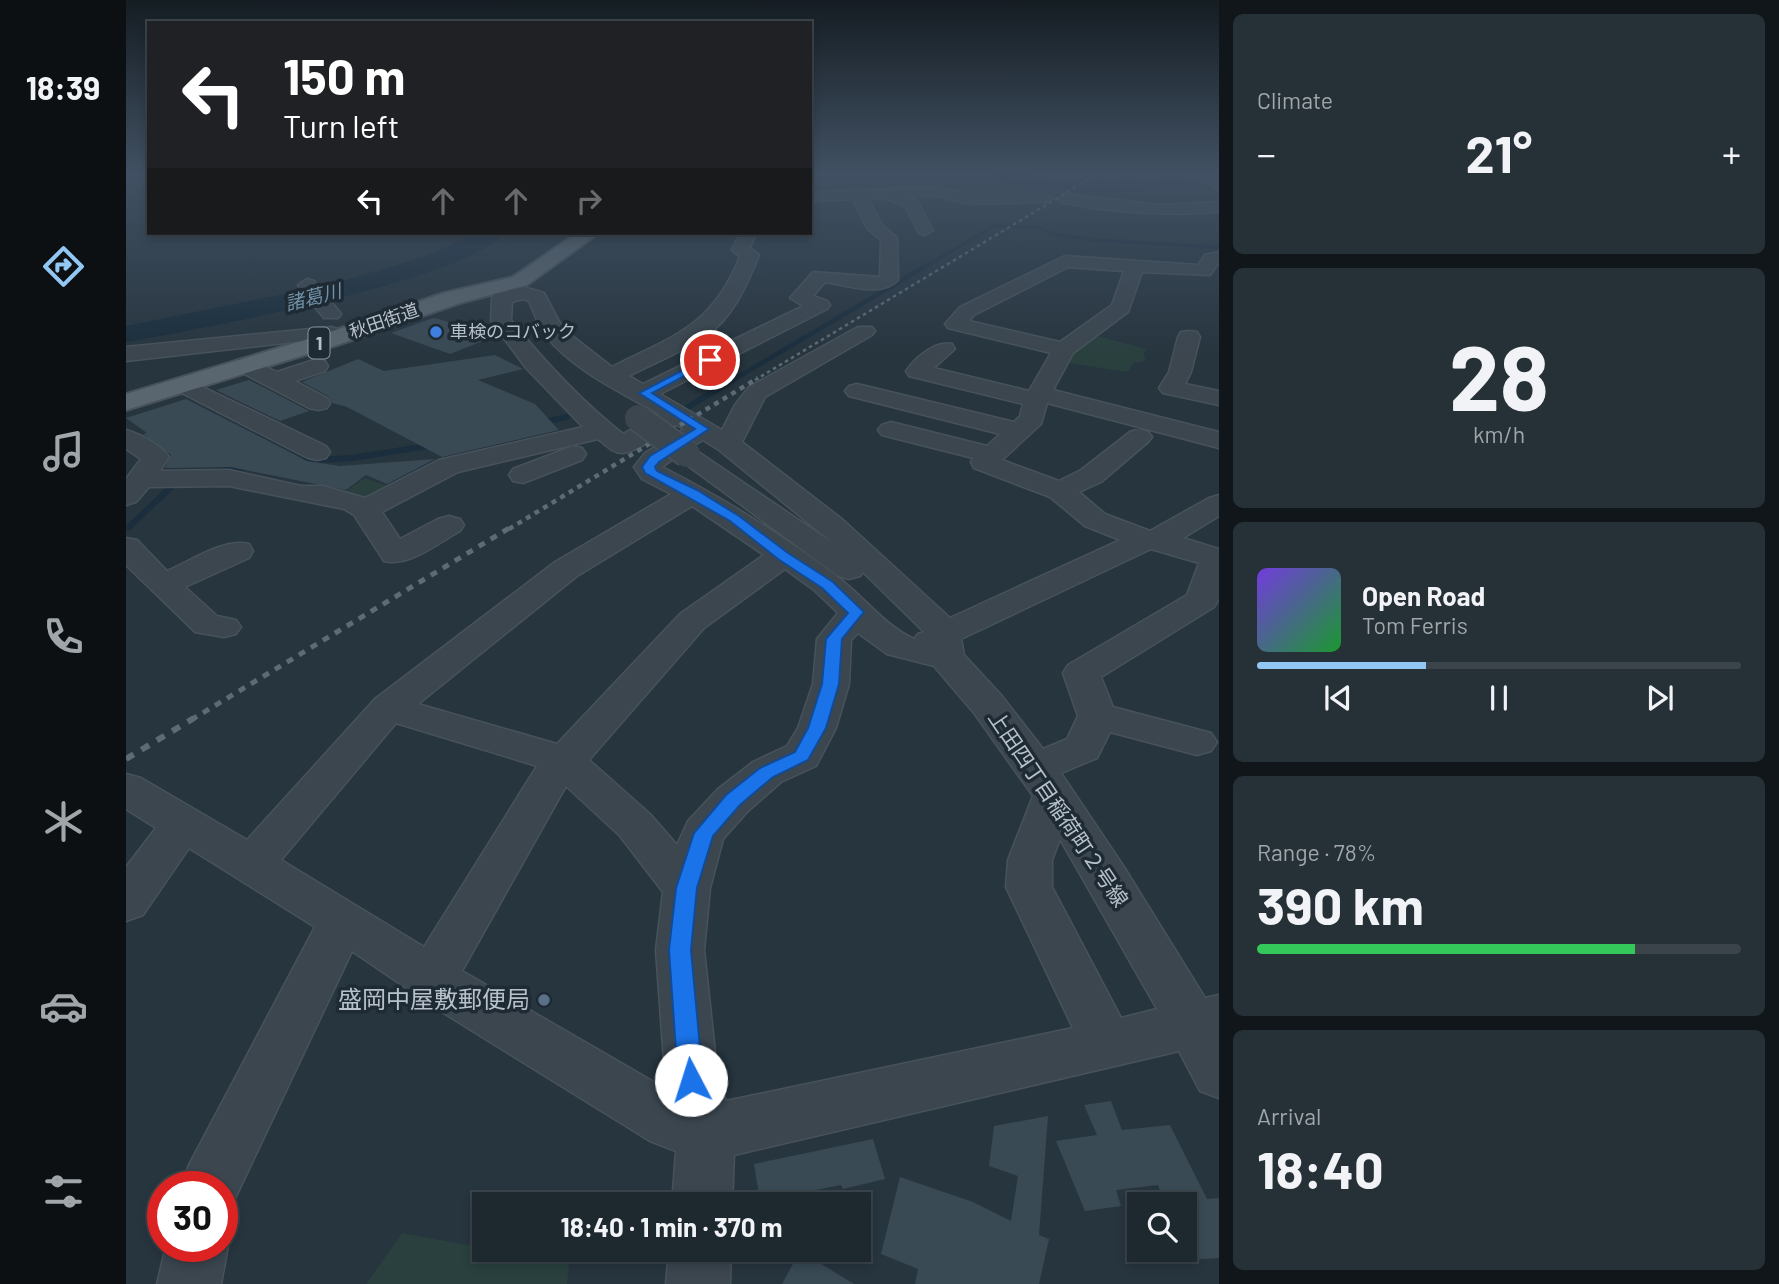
<!DOCTYPE html>
<meta charset="utf-8">
<style>
:root{--surface:#1d282f;--page:#253037;--text:#f1f3f6;--muted:#a0a6aa;--line:#3b444b;--accent:#92c7f3}
body{margin:0;font-family:Barlow,"Noto Sans JP",sans-serif;background:var(--page);color:var(--text);height:100vh;display:flex;flex-direction:column;font-size:26px;white-space:nowrap}
*{box-sizing:border-box;margin:0}
p{font-size:23px;color:var(--muted)}
.icon{flex:none;width:38px;height:38px;fill:none;stroke:currentColor;stroke-width:2;stroke-linecap:round;stroke-linejoin:round}
.map{position:relative;flex:1;overflow:hidden}
.drawer{display:flex;flex-direction:column;gap:14px;padding:14px;background:#10161a;width:560px}
.drawer>*{flex:none}
.hud{position:absolute;left:21px;top:21px;width:665px;height:214px;border-radius:0px;box-shadow:0 4px 10px #0003,0 0 0 2px var(--line);background:#202124;color:#fff;overflow:hidden}
.tools{position:absolute;left:1001px;top:1192px;display:grid;gap:14px}
.tools a{display:grid;place-items:center;width:70px;height:70px;border-radius:0px;background:var(--surface);box-shadow:0 4px 10px #0003,0 0 0 2px var(--line);font-size:35px}
.speed{position:absolute;left:21px;top:1171px;display:flex;gap:14px;font-size:35px;font-weight:700;text-align:center}
.speed>*{display:grid;place-content:center;width:91px;height:91px;border-radius:50%;background:var(--surface);box-shadow:0 4px 10px #0003,0 0 0 2px var(--line);line-height:1}
.speed .limit{border:10px solid #d22;background:#fff;color:#111}
.pin{position:absolute;display:grid;place-items:center;width:60px;height:60px;color:#fff;margin:-30px;border:4px solid #fff;border-radius:50%;box-shadow:0 2px 7px #0007}
.me{position:absolute;width:77px;margin:-38px;rotate:355deg;stroke-linejoin:round;filter:drop-shadow(0 0 5px #0008)}
.turn{display:flex;align-items:center;gap:24px;height:147px;padding:0 21px;font-size:32px}
.turn .icon{width:91px;height:91px;stroke-width:2.5}
.turn b{display:block;font-size:49px;line-height:60px}
.lanes{display:flex;align-items:center;height:66px;padding:0 21px;background:#0003;justify-content:center;gap:35px;direction:ltr}
.lanes .off{opacity:.35}
.big{font-size:52px;font-weight:700;line-height:1.1}
.drawer .widget{flex:1;display:flex;flex-direction:column;justify-content:center;gap:10px;min-width:0;padding:0 24px;border-radius:10px;background:var(--page)}
.drawer .dial{align-items:center;gap:0}
.dial b{font-size:91px;line-height:1}
.song{display:flex;align-items:center;gap:21px}
.cover{width:84px;height:84px;border-radius:10px;background:linear-gradient(135deg,hsl(260 70% 55%),hsl(130 70% 35%))}
.played{height:7px;border-radius:4px;background:linear-gradient(90deg,var(--accent) 35%,var(--line) 35%)}
.keys{display:flex;justify-content:space-around;direction:ltr}
.heat{display:flex;justify-content:space-between;align-items:center;font-size:38px;direction:ltr}
.charge{height:10px;border-radius:5px;background:linear-gradient(90deg,#34c759 78%,var(--line) 0)}
.trip{position:absolute;left:346px;top:1192px;width:399px;height:70px;border-radius:0px;background:var(--surface);box-shadow:0 4px 10px #0003,0 0 0 2px var(--line);font-weight:700;line-height:70px;text-align:center}
main{display:flex;flex:1;min-height:0}
.menu{display:flex;flex-direction:column;width:126px;justify-content:space-around;align-items:center;background:#0c1013;color:var(--muted)}
.menu .icon{width:49px;height:49px}
.menu .on{color:var(--accent)}
.menu b{font-size:32px;color:var(--text)}
.map>svg:first-child{display:block}
</style>
<main>
<nav class="menu">
<b>18:39</b>
<svg class="icon on" aria-label="directions" viewBox="0 0 24 24"><path d="M12 3l9 9-9 9-9-9zM9 14v-3h6M13 9l2 2-2 2"/></svg>
<svg class="icon" aria-label="music" viewBox="0 0 24 24"><path d="M9 18V5l10-2v13"/><circle cx="6" cy="18" r="3"/><circle cx="16" cy="16" r="3"/></svg>
<svg class="icon" aria-label="phone" viewBox="0 0 24 24"><path d="M5 4h4l2 5-3 2q2 4 5 5l2-3 5 2v4C11 20 4 13 5 4z"/></svg>
<svg class="icon" aria-label="climate" viewBox="0 0 24 24"><path d="M12 3v18M4 7l16 10M4 17L20 7"/></svg>
<svg class="icon" aria-label="car" viewBox="0 0 24 24"><path d="M5 17H2v-5l4-1 3-4h7l3 4 3 1v5h-3M9 17h6M6 11h13"/><circle cx="7" cy="17" r="2"/><circle cx="17" cy="17" r="2"/></svg>
<svg class="icon" aria-label="filters" viewBox="0 0 24 24"><path d="M4 7h16M4 17h16"/><circle cx="9" cy="7" r="2"/><circle cx="15" cy="17" r="2"/></svg>
</nav>
<div class="map">
<svg width="1093" height="1284" viewBox="0 0 1093 1284">
<rect width="100%" height="100%" fill="#27353f"/>
<g fill="#29403f">
<polygon points="963,334 1021,349 1017,354 1020,358 1016,362 1009,362 1001,372 936,362"/>
<polygon points="239,478 265,487 244,499 216,494"/>
<polygon points="276,1233 443,1264 441,1284 240,1284"/>
</g>
<g fill="none" stroke-linecap="round" stroke-linejoin="round">
<polyline stroke="#1a2e3d" stroke-width="3.5" points="802,265 868,226 913,227 923,233 965,240 1093,247"/>
<polyline stroke="#1a2e3d" stroke-width="4.5" points="607,380 805,263"/>
<g stroke="#1a2e3d" stroke-width="6">
<polyline points="562,407 610,378"/>
<polyline points="417,422 441,417"/>
<polyline points="172,461 226,458 308,445"/>
<polyline points="88,472 120,467"/>
<polyline points="3,527 45,487"/>
</g>
<g fill="#1a2e3d" fill-rule="evenodd">
<path d="M862,175h35l85,6 111,-4v12c-76,3 -154,8 -228,-10z"/>
<path d="M351,233h26c-34,48 -311,97 -377,109v-16l203,-41 95,-28z"/>
</g>
</g>
<g fill="#394a55">
<polygon points="307,318 313,319 367,337 324,354 265,333"/>
<polygon points="369,355 397,369 352,380 409,404 433,430 316,457 221,407 206,403 202,396 176,382 232,359 258,371"/>
<polygon points="123,380 141,389 183,411 154,421 90,390"/>
<polygon points="60,399 181,461 214,466 309,459 261,484 240,475 220,490 104,467 39,468 45,455 17,434 21,433 0,418"/>
<polygon points="985,1101 996,1130 1044,1125 1081,1199 1093,1198 1093,1258 1062,1260 1059,1252 1059,1204 1039,1204 1032,1185 990,1190 995,1206 959,1211 930,1141 971,1135 958,1105"/>
<polygon points="922,1116 913,1235 923,1239 913,1284 789,1284 792,1269 755,1254 774,1177 847,1202 885,1221 892,1176 863,1166 868,1126"/>
<polygon points="747,1139 759,1179 717,1189 715,1185 634,1201 628,1164"/>
<polygon points="674,1251 728,1284 656,1284"/>
</g>
<g fill="none" stroke-linecap="round" stroke-linejoin="round">
<defs>
<g id="minor">
<polygon points="924,175 947,175 940,179 926,178"/>
<polygon points="1014,175 1029,175 1022,179"/>
<polygon points="1061,175 1080,175 1093,180 1093,189"/>
<path d="M804,187l41,7h75l7,4 -7,4 -75,2 -41,-9 -25,2 11,3 17,30 -8,5 -6,-2 -14,-27 -20,-8 -17,1 14,26 15,13 1,42c-16,18 -53,5 -73,2l-12,14 14,5 3,4 -3,4 -167,85 62,36 13,-25 14,-18 109,-60h14l3,4 -3,4 -107,62 -23,45 101,78 107,98 170,-78 -35,-14 -35,-29 -76,-29 -3,-6 2,-4 -91,-23 -4,-5 4,-5 9,-3 96,24 13,-12 -151,-38 -4,-5 4,-5 8,-2 157,38 6,-6 3,-12 -114,-28 -3,-5c9,-13 29,-31 46,-27l3,5 -21,19 95,23 22,-38 -103,-25 -3,-4 15,-17 105,-51 133,9 7,-10 14,-3v10l-9,13 -68,-3 -14,40 -55,41 -20,37 166,42v16l-172,-45 -6,21 -39,36 57,21 22,-11 49,-38 9,-3 9,3 4,5 -4,5 -47,40 -22,10 26,22 45,17 59,-33 10,-3v21l-36,22 36,11v50l-5,8 -113,70 12,30 98,26 6,9 -6,9 -14,4 -87,-23 -13,26 -36,15 63,94 81,131 14,-3v103l-19,-7 -21,-40 -445,104 -2,49h-60l4,-53 -26,-10 -216,-134 -82,-56 -121,256 -9,4v-25h-42l9,-21 126,-238 -126,-79 -46,67 -17,6v-54l30,-39 -30,-19v-35l15,4 106,62 128,-141 180,-137 116,-68 -29,-15 -8,-12 11,-14 39,-24 -7,-4c-13,7 -42,28 -55,28 -10,0 -17,-9 -24,-14l-140,33 -76,40 18,27 38,-20 11,-3 11,3 4,6 -4,6c-22,12 -50,36 -76,30l-30,-46 -10,-6 -115,-23 -80,1 -13,15 -10,3v-26l15,-20 -15,-10v-19c14,4 35,15 43,27l-9,14 69,-1 72,16h22l42,12 74,-38 144,-33 -57,-59 -35,-47 1,-23 3,-4 29,-7 20,6 19,36 49,38c63,-32 99,-40 128,-110l-8,-7 8,-17h16l-6,15 9,7c-11,28 -27,64 -53,81 -24,16 -52,27 -77,40l14,8 160,-78 -13,-8 23,-26 67,5 1,-37 -14,-12 -14,-29 -43,2v-8zM942,267l56,4 -12,34 -52,37 -91,-21 5,-6zM397,299l6,2c5,11 9,25 17,35 28,35 75,56 113,78l-36,20c-42,-33 -78,-72 -112,-114l1,-18zM577,440l16,10 115,94 -143,-97zM550,457l162,119 11,3 11,-3 3,-4 61,60 -6,2 -4,5c-30,-14 -49,-41 -75,-61 -55,-42 -116,-80 -177,-111zM566,506l72,49 -84,59 -123,130 -139,-40 159,-128zM1025,549l48,14 -12,32 -119,70 -5,8 15,43 -11,23 -24,10 -42,-54 -37,-40 -3,-16zM659,569l29,21 24,23 -21,26 -4,45 -15,44 -11,18 -34,16 -35,27 -30,32 -11,24 -27,-31 -61,-54 115,-132zM732,633l29,21 47,12 40,47 59,83 -25,64 -2,27 67,141 -347,73 -8,-21 -14,-130 6,-62 13,-49 25,-28 33,-29 35,-16 20,-38 13,-44 2,-44zM270,723l141,43 -113,181 -143,-87zM440,786l54,50 43,56 -7,58 10,139 -204,-118zM934,839l97,170 -36,9 -69,-131v-27z"/>
<path d="M940,194l94,11 59,-3v10c-47,4 -113,1 -158,-10l-3,-3z"/>
<polygon points="181,279 188,281 212,310 215,314 212,318 198,318 174,289 172,285"/>
<polygon points="205,327 212,329 216,333 212,337 0,361 0,347"/>
<polygon points="1063,331 1071,332 1074,337 1065,372 1059,384 1093,391 1093,405 1037,393 1033,388 1043,372 1052,337 1055,332"/>
<polygon points="119,358 151,372 191,359 199,361 202,366 199,371 169,381 201,398 204,403 201,408 192,410 183,408 111,370 108,365 111,360"/>
<polygon points="58,378 200,446 204,452 200,458 191,460 182,458 50,390 46,385 50,380"/>
<polygon points="447,446 456,448 460,454 456,460 397,483 387,481 383,475 387,469"/>
<path d="M0,538l11,2 30,31c24,-10 56,-33 82,-27l4,7 -4,7 -64,29 32,29 19,4 5,7 -5,7 -12,3 -29,-5 -69,-67z"/>
<polygon points="96,1232 102,1246 95,1284 31,1284 40,1246 96,1246"/>
<polygon points="543,1250 605,1250 604,1284 540,1284"/>
</g>
<polygon id="major" points="451,233 473,233 401,285 334,303 208,346 0,410 0,394 192,336 318,293 387,277"/>
</defs>
<use href="#minor" stroke="#47525b" stroke-width="3"/>
<use href="#major" stroke="#47525b" stroke-width="4"/>
<use href="#minor" fill="#3b464f" fill-rule="evenodd"/>
<use href="#major" fill="#59666f" fill-rule="evenodd"/>
<polyline stroke="#5d6b76" stroke-width="2.5" stroke-dasharray="3.5 3.5" stroke-linecap="butt" points="629,380 970,175"/>
<polyline stroke="#5d6b76" stroke-width="4.5" stroke-dasharray="5 5" stroke-linecap="butt" points="383,529 632,378"/>
<polyline stroke="#5d6b76" stroke-width="5" stroke-dasharray="7 7" stroke-linecap="butt" points="65,720 385,527"/>
<polyline stroke="#5d6b76" stroke-width="6" stroke-dasharray="9 9" stroke-linecap="butt" points="0,759 68,718"/>
<defs>
<polyline id="minor-bridge" points="512,418 561,454"/>
</defs>
<use href="#minor-bridge" stroke="#47525b" stroke-width="29" stroke-linecap="butt"/>
<use href="#minor-bridge" stroke="#3b464f" stroke-width="26"/>
</g>
<linearGradient id="sky" x2="0" y2="1"><stop stop-color="#151d23"/><stop offset="0.49" stop-color="#415163"/><stop offset="1" stop-color="#415163" stop-opacity="0"/></linearGradient>
<rect width="1093" height="354" fill="url(#sky)"/>
<polygon fill="#1a73e8" stroke="#114b97" stroke-width="2" points="580,358 589,360 526,393 583,429 533,462 529,467 531,471 571,490 613,516 662,553 707,582 738,612 716,639 713,684 700,728 682,760 647,777 614,805 587,836 571,888 565,950 577,1080 573,1088 565,1091 556,1088 552,1080 543,950 550,888 568,833 600,795 634,768 669,752 682,728 696,684 700,639 722,613 696,588 652,559 604,521 519,473 516,467 524,456 569,429 513,393"/>
<circle fill="#3f7fe0" stroke="#1f2b34" stroke-width="2.5" cx="310" cy="332" r="7"/>
<circle fill="#5c6f8a" stroke="#1f2b34" stroke-width="2.5" cx="418" cy="1000" r="7"/>
<g text-anchor="middle" stroke-width="7" stroke-linejoin="round" paint-order="stroke">
<g font-size="18" fill="#b7c1ca" stroke="#1f2b34">
<text transform="translate(258 321) rotate(-19)" y="6">秋田街道</text>
</g>
<g font-size="18" fill="#b7c1ca" stroke="#1f2b34" text-anchor="start">
<text x="324" y="338">車検のコバック</text>
</g>
<g font-size="19" font-style="italic" fill="#7291a7" stroke="#1f2b34">
<text transform="translate(187 297) rotate(-14)" y="7">諸葛川</text>
</g>
<rect fill="#1f2b34" stroke="#89949d" stroke-width="2" x="182.5" y="327.5" width="21" height="31" rx="5"/>
<g font-size="19" font-weight="bold" fill="#b7c1ca">
<text x="193" y="350">1</text>
</g>
<g font-size="21" fill="#b7c1ca" stroke="#1f2b34">
<text transform="translate(932 809) rotate(56)" y="7">上田四丁目稲荷町２号線</text>
</g>
<g font-size="24" fill="#b7c1ca" stroke="#1f2b34" text-anchor="end">
<text x="404" y="1008">盛岡中屋敷郵便局</text>
</g>
</g>
</svg>
<div class="tools">
<a><svg class="icon" aria-label="search" viewBox="0 0 24 24"><circle cx="10" cy="10" r="6"/><path d="M15 15l6 6"/></svg></a>
</div>
<div class="speed"><div class="limit">30</div></div>
<div class="pin" style="left:584px;top:360px;background:#d93025"><svg class="icon" aria-label="arrive" viewBox="0 0 24 24"><path d="M6 21V4h12l-3 4 3 4H6"/></svg></div>
<svg class="me" style="left:565px;top:1080px" viewBox="-20 -20 40 40"><circle r="19" fill="#fff"/><path d="M0-13L10 11 0 6-10 11z" fill="#1a73e8"/></svg>
<div class="trip">18:40 · 1 min · 370 m</div>
<div class="hud">
<div class="turn"><svg class="icon" aria-label="left" viewBox="0 0 24 24"><path d="M17 20v-9H6M10 6l-5 5 5 5"/></svg><div><b>150 m</b>Turn left</div></div>
<div class="lanes"><svg class="icon" aria-label="left" viewBox="0 0 24 24"><path d="M17 20v-9H6M10 6l-5 5 5 5"/></svg><svg class="icon off" aria-label="ahead" viewBox="0 0 24 24"><path d="M12 20V5M6 11l6-6 6 6"/></svg><svg class="icon off" aria-label="ahead" viewBox="0 0 24 24"><path d="M12 20V5M6 11l6-6 6 6"/></svg><svg class="icon off" aria-label="right" viewBox="0 0 24 24"><path d="M7 20v-9h11M14 6l5 5-5 5"/></svg></div>
</div>
</div>
<section class="drawer">
<div class="widget"><p>Climate</p>
<div class="heat"><a>−</a><b class="big">21°</b><a>+</a></div>
</div>
<div class="widget dial"><b>28</b><p>km/h</p></div>
<div class="widget">
<div class="song"><i class="cover"></i><div><b>Open Road</b><p>Tom Ferris</p></div></div>
<div class="played"></div>
<div class="keys"><svg class="icon" aria-label="previous" viewBox="0 0 24 24"><path d="M18 5L8 12l10 7zM5 5v14"/></svg><svg class="icon" aria-label="pause" viewBox="0 0 24 24"><path d="M8 5v14M16 5v14"/></svg><svg class="icon" aria-label="next" viewBox="0 0 24 24"><path d="M6 5l10 7-10 7zM19 5v14"/></svg></div>
</div>
<div class="widget"><p>Range · 78%</p><b class="big">390 km</b><div class="charge"></div></div>
<div class="widget"><p>Arrival</p><b class="big">18:40</b></div>
</section>
</main>
